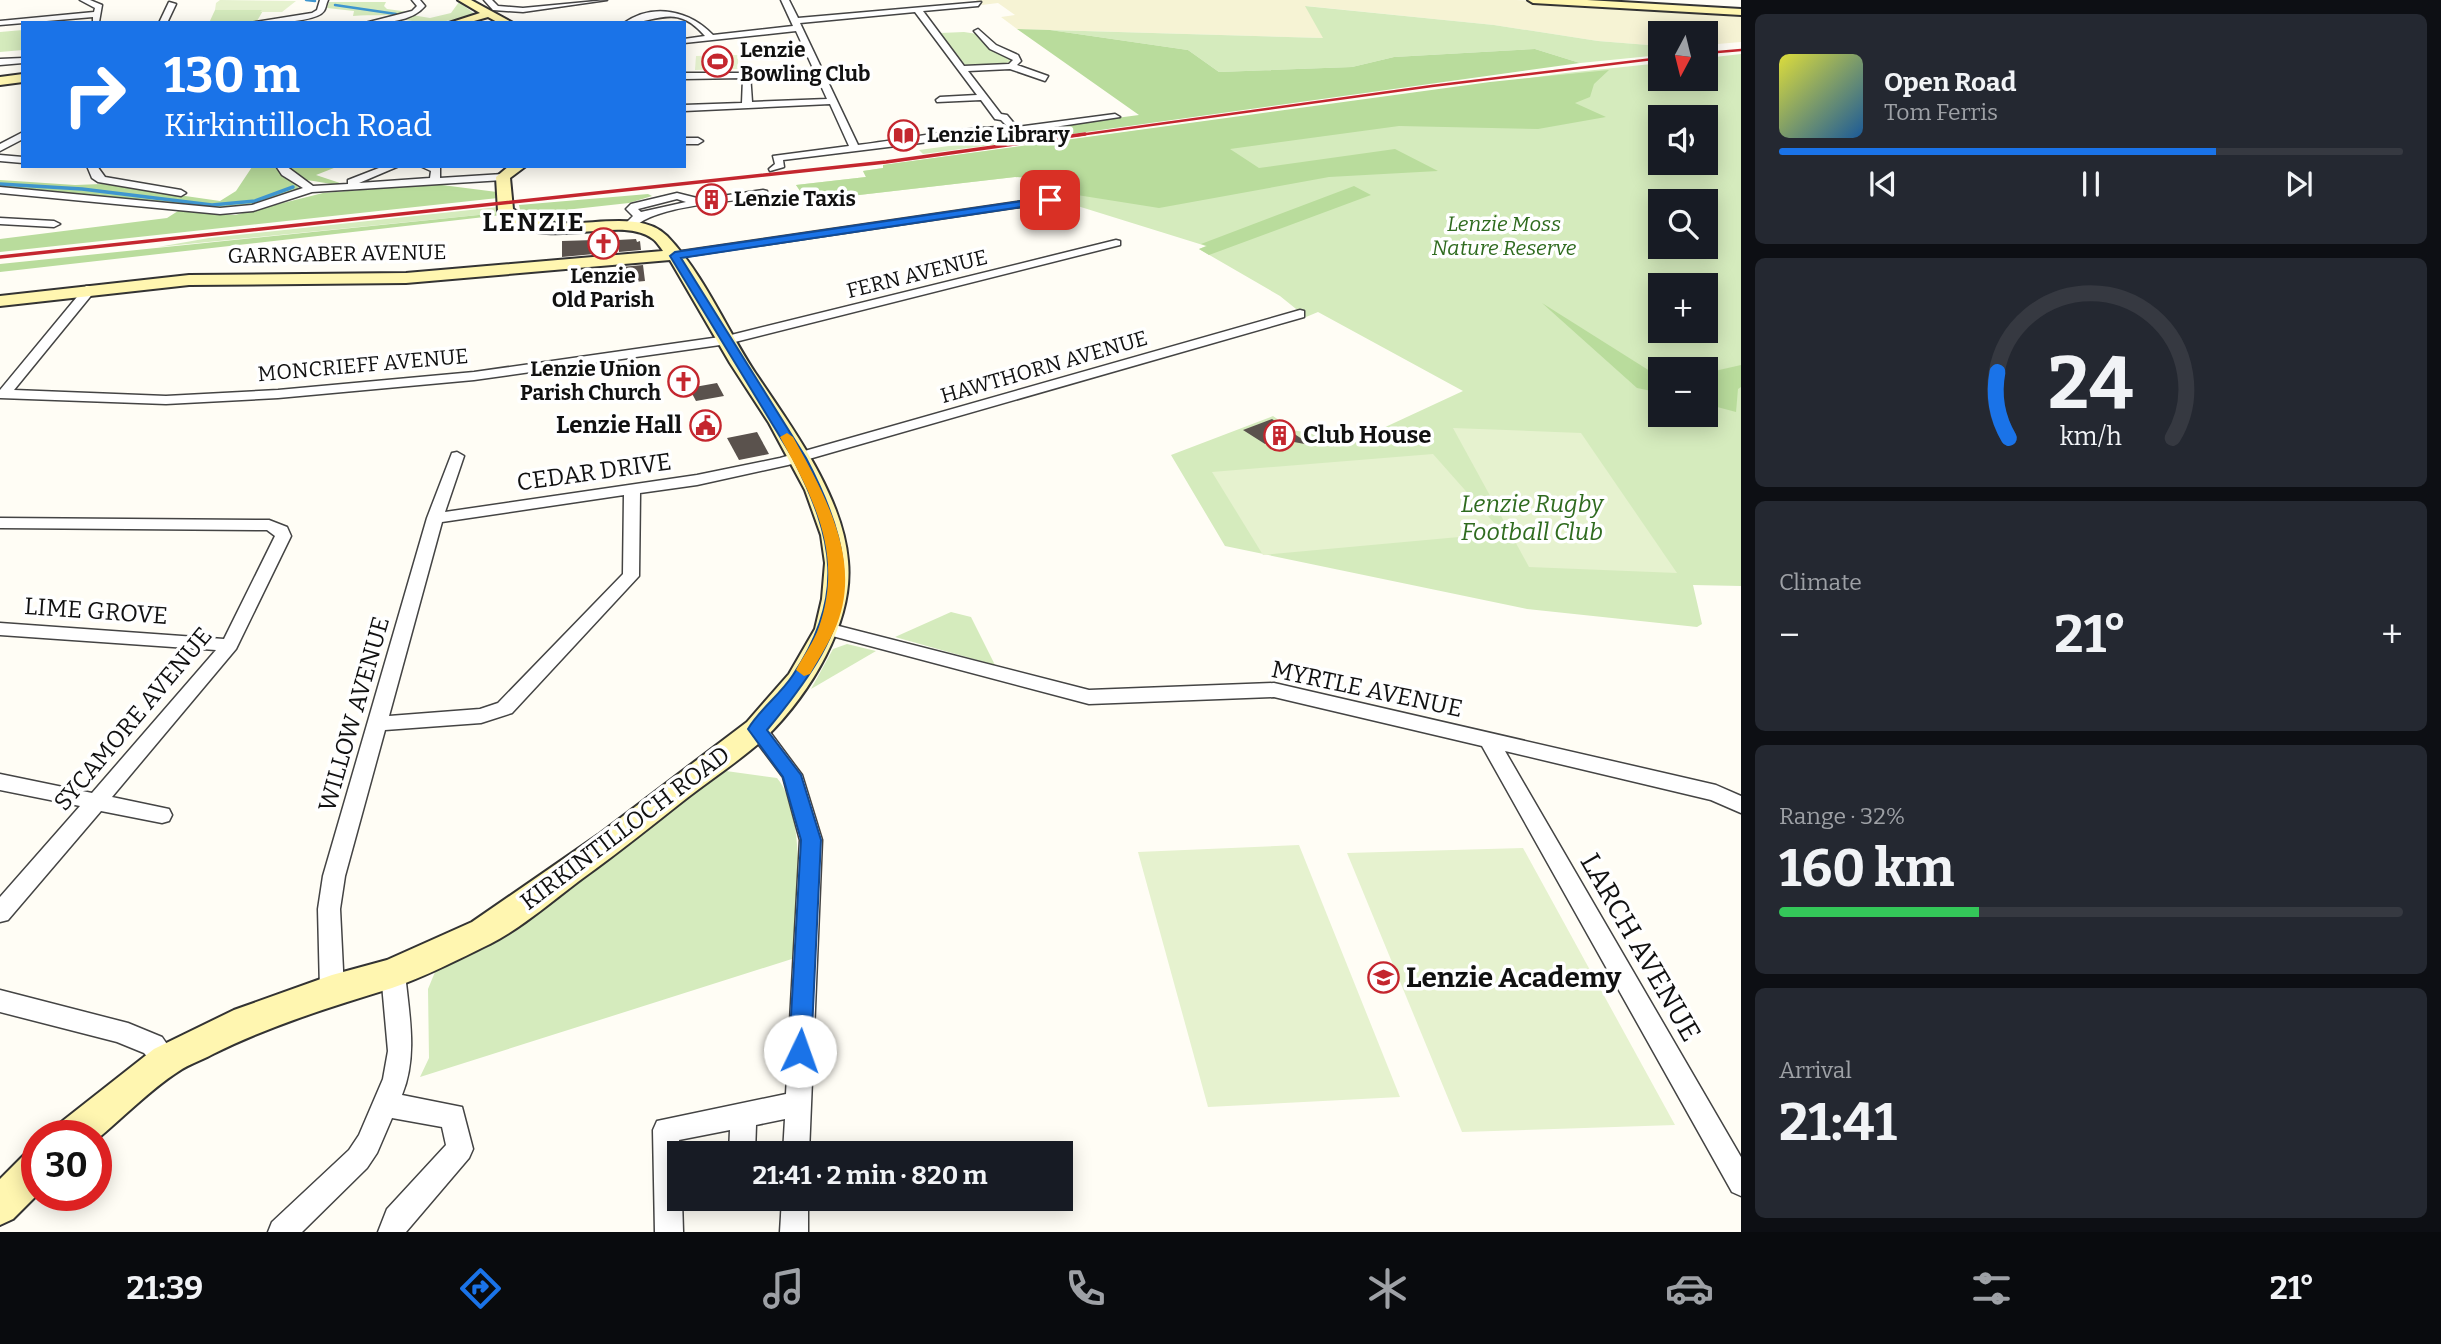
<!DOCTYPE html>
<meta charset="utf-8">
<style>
:root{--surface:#171b24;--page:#242831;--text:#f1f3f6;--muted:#9ea1a6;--line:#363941;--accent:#1a73e8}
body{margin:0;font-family:Bitter,serif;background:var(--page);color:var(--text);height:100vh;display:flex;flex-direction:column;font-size:26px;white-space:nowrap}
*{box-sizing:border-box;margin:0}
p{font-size:23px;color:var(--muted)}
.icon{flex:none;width:38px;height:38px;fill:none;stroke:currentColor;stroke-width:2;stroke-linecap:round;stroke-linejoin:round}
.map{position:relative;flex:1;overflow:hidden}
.panel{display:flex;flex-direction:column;gap:14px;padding:14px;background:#0d0f14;width:700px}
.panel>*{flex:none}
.hud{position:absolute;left:21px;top:21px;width:665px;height:147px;border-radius:0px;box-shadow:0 4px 18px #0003;background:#1a73e8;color:#fff;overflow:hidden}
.needle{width:46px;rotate:187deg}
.tools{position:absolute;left:1648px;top:21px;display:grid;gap:14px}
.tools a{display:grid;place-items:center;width:70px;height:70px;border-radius:0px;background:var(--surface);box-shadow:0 4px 18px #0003;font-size:35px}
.speed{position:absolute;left:21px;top:1120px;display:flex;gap:14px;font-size:35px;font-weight:700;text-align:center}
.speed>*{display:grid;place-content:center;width:91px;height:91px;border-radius:50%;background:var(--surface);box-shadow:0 4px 18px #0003;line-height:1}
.speed .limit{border:10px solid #d22;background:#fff;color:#111}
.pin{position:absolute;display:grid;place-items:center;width:60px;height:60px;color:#fff;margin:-30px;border-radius:14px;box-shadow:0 4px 10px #0006}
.me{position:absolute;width:77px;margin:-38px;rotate:3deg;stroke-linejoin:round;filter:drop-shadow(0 0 5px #0008)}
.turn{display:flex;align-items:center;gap:24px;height:147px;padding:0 28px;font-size:32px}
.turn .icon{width:91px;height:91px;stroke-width:2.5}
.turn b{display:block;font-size:49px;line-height:60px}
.big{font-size:52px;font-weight:700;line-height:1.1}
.panel .tile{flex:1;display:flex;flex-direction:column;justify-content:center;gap:10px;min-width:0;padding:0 24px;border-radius:10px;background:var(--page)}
.panel .dial{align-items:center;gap:0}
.dial svg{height:182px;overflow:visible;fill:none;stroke:var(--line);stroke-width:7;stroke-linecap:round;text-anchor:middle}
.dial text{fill:var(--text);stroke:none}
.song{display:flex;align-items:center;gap:21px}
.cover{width:84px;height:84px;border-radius:10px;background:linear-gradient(135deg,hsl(60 70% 55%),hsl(210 70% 35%))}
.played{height:7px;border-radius:4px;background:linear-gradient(90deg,var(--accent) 70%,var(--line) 70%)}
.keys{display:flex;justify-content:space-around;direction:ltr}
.heat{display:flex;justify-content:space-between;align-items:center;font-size:38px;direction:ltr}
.charge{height:10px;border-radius:5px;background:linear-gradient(90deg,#34c759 32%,var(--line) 0)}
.trip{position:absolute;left:667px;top:1141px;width:406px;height:70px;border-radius:0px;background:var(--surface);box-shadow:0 4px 18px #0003;font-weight:700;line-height:70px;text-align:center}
.tabs{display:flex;height:112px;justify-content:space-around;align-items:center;background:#090b0e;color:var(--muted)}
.tabs .icon{width:49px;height:49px}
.tabs .on{color:var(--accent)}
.tabs b{font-size:32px;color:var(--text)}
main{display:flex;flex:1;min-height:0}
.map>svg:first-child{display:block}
</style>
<main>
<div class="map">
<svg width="1741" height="1232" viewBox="0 0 1741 1232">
<rect width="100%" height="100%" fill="#fffdf5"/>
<polygon fill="#f6f3d4" points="976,0 1516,0 1741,14 1741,42 1706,45 1706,33 1661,33 1661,46 1598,41 1494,25 1306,6 1324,38 1017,29 1001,17 1015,15 998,3 982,5"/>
<g fill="#d5ebbd" fill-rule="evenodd">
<path d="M329,2h57l-2,4 3,3 22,3c-20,5 -37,2 -56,4l1,-5 -27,-3z"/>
<path d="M459,2l17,13c-26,6 -50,11 -77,3l13,-3 18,3 21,-5z"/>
<polygon points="1305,6 1494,25 1598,41 1661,46 1661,55 1580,63 1535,49 1394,57 1352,67 1219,72 1188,50 1050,30 1323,38"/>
<polygon points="264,9 257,21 209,23 215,10"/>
<polygon points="23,30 23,50 0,52 0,32"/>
<polygon points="964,32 977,34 981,41 1012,61 1000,65 966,66 940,33"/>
<path d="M1741,54v532l-48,-1 9,39 -5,3 -170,-18 -302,-63 -54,-91 102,-39 20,14 60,12 110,-51 -145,-79 -12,5 -26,-21 -81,-47 7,-3 -151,-47 22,-4 -6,-15 -56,-3 -208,24 -11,-16 70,-8 -3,-6 20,-3v-3l683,-92 95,-10v16h45v-21zM1661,117h45v46h-45zM1661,201h45v46h-45zM1661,285h45v46h-45zM1661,369h45v46h-45z"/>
<polygon points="1024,136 1029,140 923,154 919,150"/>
<polygon points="498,207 498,213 158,247 209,238"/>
<polygon points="951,612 971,617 995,665 895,637"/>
<polygon points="847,644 876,651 811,689 833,649"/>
<path d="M726,771l51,7c31,38 19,131 18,180l-375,119 9,-19 -1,-69 7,-17 56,-30z"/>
</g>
<g fill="#b9dc9c">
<polygon points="1017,29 1050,30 1188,50 1219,72 1352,67 1394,57 1535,49 1580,63 1029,140 1018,131 1139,115"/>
<polygon points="1609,70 1594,84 1590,97 1575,103 1606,117 1538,129 1399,126 1230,149 1259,168 1395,149 1438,171 1329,177 1159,208 1077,195 1071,180 1015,177 807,201 796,185 866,177 863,171 883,168 883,165 1490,82"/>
<path d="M339,166l-23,9 33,11c-19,0 -39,-9 -57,-5l8,8 -50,17 -24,3 -226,-20v-9l75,5 27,-1 118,17 16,-10 16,-24z"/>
<polygon points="434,184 497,192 498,198 0,252 0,239 167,218 178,211 235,215 323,193"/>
<polygon points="1354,186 1371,195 1209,255 1199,249 1207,246 1201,244"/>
<polygon points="648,194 652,196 629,203 556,211 555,225 533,221 521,214 519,205"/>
<polygon points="498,213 502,215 0,272 0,264"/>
<polygon points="1542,303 1661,378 1661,393 1637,388"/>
<polygon points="1741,365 1741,387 1738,389 1736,412 1706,404 1706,373"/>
</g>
<g fill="#e6f2cf">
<polygon points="220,0 296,1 282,12 260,12 262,10 215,10 216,3"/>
<polygon points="738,55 738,69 695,70 696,56"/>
<polygon points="1453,428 1581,433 1677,573 1529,567"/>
<polygon points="1433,454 1503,533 1263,555 1212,472"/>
<polygon points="1299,845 1400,1097 1208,1107 1138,852"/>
<polygon points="1523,848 1675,1125 1462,1132 1347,853"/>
</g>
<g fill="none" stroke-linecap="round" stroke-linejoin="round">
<g stroke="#3f96cf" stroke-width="2.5">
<polyline points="306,0 315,1"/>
<polyline points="335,5 396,14"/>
</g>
<polyline stroke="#3f96cf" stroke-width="3.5" points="0,184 82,189 212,205 255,201 293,187"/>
</g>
<g fill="#5a524d">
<polygon points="636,239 637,242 640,241 641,250 619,252 618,240"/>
<polygon points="594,240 594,254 562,257 562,241"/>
<polygon points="643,265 645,281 623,283 621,267"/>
<polygon points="717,383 724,396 696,401 689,388"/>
<polygon points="1272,419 1311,445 1310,445 1278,439 1265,444 1243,430"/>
<polygon points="757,432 769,454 739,460 727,438"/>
</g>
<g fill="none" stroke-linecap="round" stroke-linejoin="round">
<defs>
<g id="street">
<polygon points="80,0 90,0 102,5 99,22 93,22 93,17 0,25 0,21 94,12 95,8"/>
<path d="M320,0h8c-2,4 -2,8 -4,11 -8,12 -59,12 -74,12l62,-10 5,-3z"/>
<path d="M412,0h8l5,6c-13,16 -41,17 -60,17l47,-12 5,-5z"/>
<polygon points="484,0 492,0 498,6 523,8 607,0 523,12 493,10"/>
<path d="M781,0h8l9,18 183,-16 -3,4 -55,5 41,55 45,-2 4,-4 -23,-11 -16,-18 4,-2 18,16 22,10 3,6 -4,4 31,11 -3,5 -35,-12 -42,2 33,43 6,1 10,12 98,-13 5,3 -105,16h-36l-18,5 -178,22 1,7 -14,4 -1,-2 6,-5 -2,-8 76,-10 -19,-42 -146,7v-6l58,-2 1,-25 -59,1v-6h66l2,29 75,-3 -31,-68 -112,12v-4l21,-3c-30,-34 -46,-13 -81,-13 30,-21 66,-12 89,12l80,-9zM915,12l62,83 -37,2 -4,3 1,2 44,-2 14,19 6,1 7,7c-49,0 -101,12 -150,18l-58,-122z"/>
<polygon points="169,2 176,4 167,23 159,23"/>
<polygon points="23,58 23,63 0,65 0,59"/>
<polygon points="23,132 23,139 0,151 0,144"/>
<polygon points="684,138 698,138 703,141 698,144 684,144"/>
<polygon points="0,155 23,157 23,163 0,161"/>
<polygon points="87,166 97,166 105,177 181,190 186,193 181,196 98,182 92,178"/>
<polygon points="276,166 286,166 313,186 348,184 348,180 384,166 399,166 359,183 430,178 431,171 420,166 440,167 440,178 503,174 508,177 503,180 312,192 253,211 220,214 0,193 0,187 220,208 252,205 303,188 282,175"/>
<path d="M763,190l4,1v4c-36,8 -110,9 -134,33l-10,-2 10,-10 -7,-7 5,-5 46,-11 24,6zM677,199l9,3 -45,10 -3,-3z"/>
<polygon points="1050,197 1054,198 1054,202 675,258 669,255 675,252"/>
<polygon points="0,218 54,221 60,224 54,227 0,224"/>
<polygon points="1116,240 1120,241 1120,245 727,344 474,380 278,398 166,404 0,398 0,390 86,286 94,286 94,292 14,390 166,396 278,390 474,372 727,336"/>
<path d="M1300,310l4,1v6l-516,148 -91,20 -57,8 -1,83 -127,137 -31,10 -96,7 -40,146 -5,33 4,81 -4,7 -8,4 -8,-4 -4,-7 -2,-81 5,-33 104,-358 25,-65 5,-1 7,4 -19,56 252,-37 83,-17zM624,495l-1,79 -125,129 -18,6 -91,7 53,-194z"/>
<polygon points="0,518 269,520 287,527 291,536 236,649 112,797 169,809 172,815 169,821 162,823 101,811 8,920 0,922 0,897 80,806 0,790 0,774 92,793 216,650 0,635 0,623 224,639 275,536 267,530 0,528"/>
<polygon points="827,623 1089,690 1274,683 1716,785 1741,796 1741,813 1711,800 1505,751 1741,1157 1741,1196 1732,1192 1482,746 1274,697 1089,704 821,633 818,629"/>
<polygon points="757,722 764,724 802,775 822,840 809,1153 783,1153 785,1119 756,1125 755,1153 729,1153 730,1130 679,1140 679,1199 682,1199 683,1232 655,1232 653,1130 657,1121 786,1094 800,840 783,777 747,729 750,724"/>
<path d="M393,963l8,3 4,7c4,41 13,83 -3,122l60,12 11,42 -4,9 -63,74h-28l9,-23 59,-64 -4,-18 -50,-9 -15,35 -10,15 -65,64h-34l4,-10 77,-72 10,-15 24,-56 5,-28 -7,-78 4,-7z"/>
<polygon points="0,990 128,1023 162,1037 178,1060 175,1068 166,1072 157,1068 144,1053 117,1042 0,1012"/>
<polygon points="782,1199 808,1199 808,1232 780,1232"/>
</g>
<g id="secondary">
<polygon points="458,0 471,0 513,23 499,23 488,17 467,23 449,23 480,13"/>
<polygon points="1528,0 1587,0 1741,9 1741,15 1533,3"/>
<polygon points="23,74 23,82 0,85 0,77"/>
<path d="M509,166h17l-16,12 3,31c43,34 119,-8 154,27 37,38 61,97 91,141 35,52 85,120 90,184 6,62 -39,134 -82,176 -24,22 -53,41 -79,61 -32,25 -64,51 -97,75 -32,23 -65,53 -100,71 -31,15 -65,33 -98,44 -61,19 -121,37 -179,66 -11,6 -24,10 -34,17 -30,19 -56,47 -83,69v-4h-41l5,-13 94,-74 80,-39 98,-35 55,-15 85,-38 126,-87 149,-113 42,-48 26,-45 7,-30 3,-36 -4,-28 -16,-45 -36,-67 -39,-60 -60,-103 -264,23 -217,2 -189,21v-10l189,-21 217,-2 257,-22c-3,-4 -6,-9 -10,-12 -35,-27 -116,19 -155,-28l-2,-34z"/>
<polygon points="37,1150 37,1195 13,1219 0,1225 0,1179 24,1155"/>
</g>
</defs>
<use href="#street" stroke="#444" stroke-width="3"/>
<use href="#secondary" stroke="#333" stroke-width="4"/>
<use href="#street" fill="#fff" fill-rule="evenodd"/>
<use href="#secondary" fill="#fff6b0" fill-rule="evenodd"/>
<g stroke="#c4262e" stroke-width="2.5">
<polyline points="1706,53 1741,50"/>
<polyline points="1072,136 1432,86 1661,58"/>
</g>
<polyline stroke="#c4262e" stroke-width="3.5" points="0,257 886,162 1085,134"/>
</g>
<path fill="#1a73e8" stroke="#114b97" stroke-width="2" d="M1050,197l5,3 -1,2 -373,56 125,200c63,121 44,171 -39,272l34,45 20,65 -10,211 -3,7 -8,3 -8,-3 -3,-7 12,-211 -18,-63 -35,-48c12,-20 32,-34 45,-54 53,-79 41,-136 0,-217l-123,-202 5,-4z"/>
<path fill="#f59e0b" d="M787,433l6,4c32,58 72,127 41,194 -7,15 -16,29 -24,43l-6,2 -8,-6c7,-14 18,-28 23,-43 25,-72 -5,-128 -39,-190z"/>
<defs>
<symbol id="stadium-ring" viewBox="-11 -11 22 22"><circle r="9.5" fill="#fff" stroke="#c4262e" stroke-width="1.5"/><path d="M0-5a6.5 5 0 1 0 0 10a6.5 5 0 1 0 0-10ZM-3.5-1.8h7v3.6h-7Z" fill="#c4262e"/></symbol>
<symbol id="library-ring" viewBox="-11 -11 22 22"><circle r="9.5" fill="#fff" stroke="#c4262e" stroke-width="1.5"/><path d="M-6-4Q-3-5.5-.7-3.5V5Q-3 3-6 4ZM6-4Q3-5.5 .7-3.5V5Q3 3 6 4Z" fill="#c4262e"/></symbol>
<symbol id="building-ring" viewBox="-11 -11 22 22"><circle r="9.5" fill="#fff" stroke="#c4262e" stroke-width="1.5"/><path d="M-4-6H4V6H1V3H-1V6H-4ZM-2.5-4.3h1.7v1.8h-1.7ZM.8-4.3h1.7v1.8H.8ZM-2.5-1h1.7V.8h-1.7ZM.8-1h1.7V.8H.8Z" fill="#c4262e"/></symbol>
<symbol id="church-ring" viewBox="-11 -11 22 22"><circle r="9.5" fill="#fff" stroke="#c4262e" stroke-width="1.5"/><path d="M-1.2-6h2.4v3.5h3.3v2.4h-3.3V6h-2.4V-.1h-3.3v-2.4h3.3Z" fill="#c4262e"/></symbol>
<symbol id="civic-ring" viewBox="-11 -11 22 22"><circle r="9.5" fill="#fff" stroke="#c4262e" stroke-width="1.5"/><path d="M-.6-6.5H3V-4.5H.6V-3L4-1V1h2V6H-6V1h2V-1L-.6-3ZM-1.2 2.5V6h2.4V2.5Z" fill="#c4262e"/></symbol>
<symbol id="school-ring" viewBox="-11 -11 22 22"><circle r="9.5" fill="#fff" stroke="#c4262e" stroke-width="1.5"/><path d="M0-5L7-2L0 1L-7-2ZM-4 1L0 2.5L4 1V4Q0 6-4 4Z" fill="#c4262e"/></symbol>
</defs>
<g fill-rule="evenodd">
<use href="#stadium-ring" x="700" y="44" width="35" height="35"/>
<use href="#library-ring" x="886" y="118" width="35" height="35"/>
<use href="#building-ring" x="694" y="182" width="35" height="35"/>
<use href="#church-ring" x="586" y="226" width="35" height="35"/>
<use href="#church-ring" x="666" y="364" width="35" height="35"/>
<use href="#civic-ring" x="688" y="408" width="35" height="35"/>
<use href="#building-ring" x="1262" y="418" width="35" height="35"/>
<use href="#school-ring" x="1366" y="960" width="35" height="35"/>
</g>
<g text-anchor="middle" stroke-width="7" stroke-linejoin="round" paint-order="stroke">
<g font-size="21" font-weight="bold" fill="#111" stroke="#fff" text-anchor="start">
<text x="740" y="57">Lenzie<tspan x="740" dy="24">Bowling Club</tspan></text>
<text x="927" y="142">Lenzie Library</text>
<text x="734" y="206">Lenzie Taxis</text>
<text x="603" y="283" text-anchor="middle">Lenzie<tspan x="603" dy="24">Old Parish</tspan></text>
<text x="661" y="376" text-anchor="end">Lenzie Union<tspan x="661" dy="24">Parish Church</tspan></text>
</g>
<g font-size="21" font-style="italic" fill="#2f6b1f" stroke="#fff">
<text x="1504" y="231">Lenzie Moss<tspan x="1504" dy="24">Nature Reserve</tspan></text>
</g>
<g font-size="21" fill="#111" stroke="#fff">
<text transform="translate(337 254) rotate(-1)" y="7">GARNGABER AVENUE</text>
<text transform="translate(917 274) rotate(-14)" y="7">FERN AVENUE</text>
<text transform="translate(363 365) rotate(-5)" y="7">MONCRIEFF AVENUE</text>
<text transform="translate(1044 367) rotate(-16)" y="7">HAWTHORN AVENUE</text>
</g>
<g font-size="24" font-weight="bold" fill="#111" stroke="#fff" text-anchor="end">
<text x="682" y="433">Lenzie Hall</text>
<text x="1303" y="443" text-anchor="start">Club House</text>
</g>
<g font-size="24" fill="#111" stroke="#fff">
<text transform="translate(594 472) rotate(-8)" y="8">CEDAR DRIVE</text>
<text transform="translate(96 611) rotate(4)" y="8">LIME GROVE</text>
<text transform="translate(1367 689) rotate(12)" y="8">MYRTLE AVENUE</text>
<text transform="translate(354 714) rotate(-74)" y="8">WILLOW AVENUE</text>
<text transform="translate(133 719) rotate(-50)" y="8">SYCAMORE AVENUE</text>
<text transform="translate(625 828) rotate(-37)" y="8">KIRKINTILLOCH ROAD</text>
</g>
<g font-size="24" font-style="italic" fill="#2f6b1f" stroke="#fff">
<text x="1532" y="512">Lenzie Rugby<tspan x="1532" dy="28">Football Club</tspan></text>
</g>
<g font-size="26" font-weight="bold" letter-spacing="2" fill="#111" stroke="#fff">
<text x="534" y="231">LENZIE</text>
</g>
<g font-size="28" fill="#111" stroke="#fff">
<text transform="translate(1641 947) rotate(60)" y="10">LARCH AVENUE</text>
</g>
<g font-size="28" font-weight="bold" fill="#111" stroke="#fff" text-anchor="start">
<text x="1406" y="987">Lenzie Academy</text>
</g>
</g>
</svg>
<div class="tools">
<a><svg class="needle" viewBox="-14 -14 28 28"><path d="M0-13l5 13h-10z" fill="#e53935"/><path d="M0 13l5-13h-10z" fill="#9ea1a6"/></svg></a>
<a><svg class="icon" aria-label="sound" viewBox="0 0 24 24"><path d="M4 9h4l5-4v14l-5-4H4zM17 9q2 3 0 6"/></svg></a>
<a><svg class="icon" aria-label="search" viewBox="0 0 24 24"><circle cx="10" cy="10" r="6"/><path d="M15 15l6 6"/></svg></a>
<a>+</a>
<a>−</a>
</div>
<div class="speed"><div class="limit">30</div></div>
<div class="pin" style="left:1050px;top:200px;background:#d93025"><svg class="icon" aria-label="arrive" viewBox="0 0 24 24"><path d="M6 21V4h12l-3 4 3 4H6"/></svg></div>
<svg class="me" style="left:800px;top:1051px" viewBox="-20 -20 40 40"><circle r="19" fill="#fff"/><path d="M0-13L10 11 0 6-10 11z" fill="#1a73e8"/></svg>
<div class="trip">21:41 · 2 min · 820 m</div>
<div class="hud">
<div class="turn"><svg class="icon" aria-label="right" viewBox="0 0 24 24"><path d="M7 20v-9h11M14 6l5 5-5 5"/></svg><div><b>130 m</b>Kirkintilloch Road</div></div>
</div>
</div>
<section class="panel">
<div class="tile">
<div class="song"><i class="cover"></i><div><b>Open Road</b><p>Tom Ferris</p></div></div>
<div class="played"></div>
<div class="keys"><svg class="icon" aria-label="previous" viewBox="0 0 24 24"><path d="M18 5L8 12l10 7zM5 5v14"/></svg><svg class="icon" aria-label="pause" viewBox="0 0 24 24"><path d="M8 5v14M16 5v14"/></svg><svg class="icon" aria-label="next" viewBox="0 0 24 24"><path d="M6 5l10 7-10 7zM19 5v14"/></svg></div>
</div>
<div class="tile dial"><svg viewBox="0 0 100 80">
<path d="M14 69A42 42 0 1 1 86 69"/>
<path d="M14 69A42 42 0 0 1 9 40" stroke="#1a73e8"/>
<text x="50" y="56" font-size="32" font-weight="700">24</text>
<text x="50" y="72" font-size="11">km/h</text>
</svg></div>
<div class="tile"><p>Climate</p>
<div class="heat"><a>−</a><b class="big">21°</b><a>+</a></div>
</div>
<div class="tile"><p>Range · 32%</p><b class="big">160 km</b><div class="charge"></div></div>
<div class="tile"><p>Arrival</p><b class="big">21:41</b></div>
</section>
</main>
<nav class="tabs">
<b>21:39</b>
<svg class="icon on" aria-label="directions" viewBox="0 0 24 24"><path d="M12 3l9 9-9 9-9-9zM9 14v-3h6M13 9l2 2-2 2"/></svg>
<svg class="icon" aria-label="music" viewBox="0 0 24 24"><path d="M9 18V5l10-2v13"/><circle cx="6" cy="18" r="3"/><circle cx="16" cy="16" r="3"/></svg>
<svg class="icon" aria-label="phone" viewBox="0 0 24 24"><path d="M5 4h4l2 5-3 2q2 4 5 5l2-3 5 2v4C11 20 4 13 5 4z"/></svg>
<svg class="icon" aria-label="climate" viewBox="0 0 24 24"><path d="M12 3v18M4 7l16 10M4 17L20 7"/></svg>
<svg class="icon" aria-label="car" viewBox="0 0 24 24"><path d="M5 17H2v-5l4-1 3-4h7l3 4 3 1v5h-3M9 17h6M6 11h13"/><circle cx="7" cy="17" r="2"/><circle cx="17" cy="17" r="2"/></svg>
<svg class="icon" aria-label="filters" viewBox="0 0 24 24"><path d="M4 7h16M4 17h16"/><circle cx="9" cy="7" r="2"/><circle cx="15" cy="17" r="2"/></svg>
<b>21°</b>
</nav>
